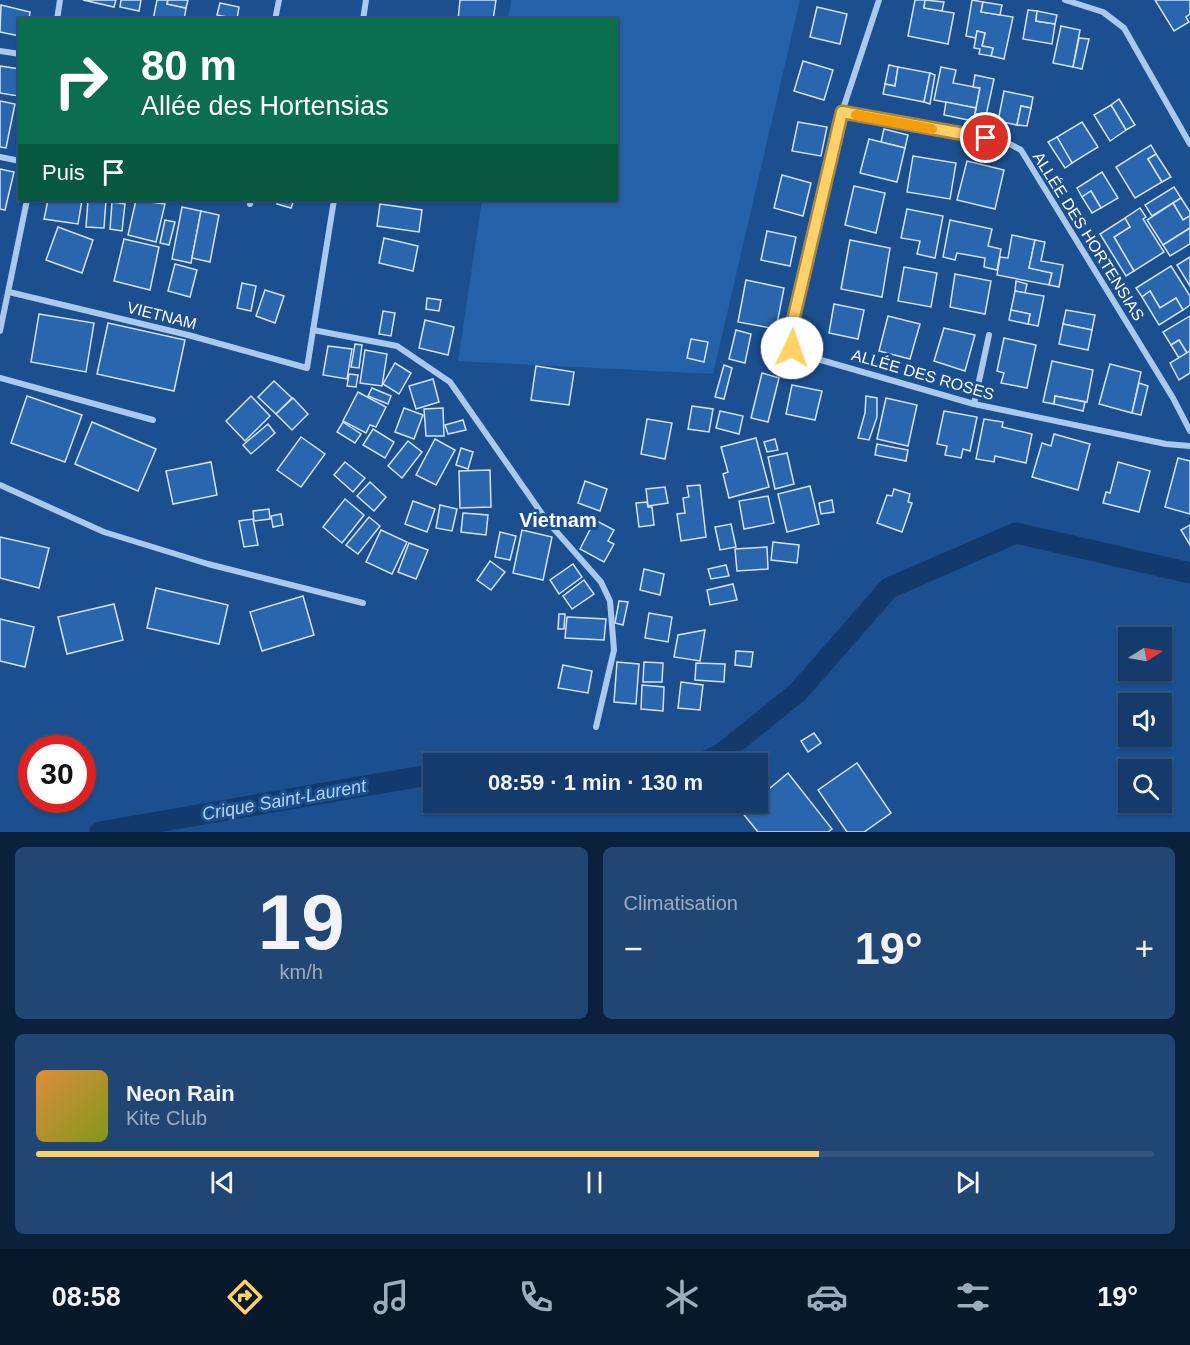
<!DOCTYPE html>
<html lang="fr">
<meta charset="utf-8">
<style>
:root{--surface:#143b6b;--page:#214673;--text:#f1f3f6;--muted:#9dadc1;--line:#33557e;--accent:#ffd166}
body{margin:0;font-family:Arial,sans-serif;background:var(--page);color:var(--text);height:100vh;display:flex;flex-direction:column;font-size:22px;white-space:nowrap}
*{box-sizing:border-box;margin:0}
p{font-size:20px;color:var(--muted)}
.icon{flex:none;width:33px;height:33px;fill:none;stroke:currentColor;stroke-width:2;stroke-linecap:round;stroke-linejoin:round}
.map{position:relative;height:832px;overflow:hidden}
.drawer{display:flex;flex-direction:column;gap:15px;padding:15px;background:#0b203b;flex:1}
.drawer>*{flex:none}
.top-card{position:absolute;left:18px;top:18px;width:600px;height:183px;border-radius:0px;box-shadow:0 2px 4px #0004,0 0 0 2px var(--line);background:#0b6e4f;color:#fff;overflow:hidden}
.needle{width:39px;rotate:79deg}
.buttons{position:absolute;left:1118px;top:627px;display:grid;gap:12px}
.buttons a{display:grid;place-items:center;width:54px;height:54px;border-radius:0px;background:var(--surface);box-shadow:0 2px 4px #0004,0 0 0 2px var(--line);font-size:30px}
.speed{position:absolute;left:18px;top:735px;display:flex;gap:12px;font-size:30px;font-weight:700;text-align:center}
.speed>*{display:grid;place-content:center;width:78px;height:78px;border-radius:50%;background:var(--surface);box-shadow:0 2px 4px #0004,0 0 0 2px var(--line);line-height:1}
.speed .limit{border:9px solid #d22;background:#fff;color:#111}
.pin{position:absolute;display:grid;place-items:center;width:51px;height:51px;color:#fff;margin:-26px;border:3px solid #fff;border-radius:50%;box-shadow:0 2px 6px #0007}
.me{position:absolute;width:66px;margin:-33px;rotate:3deg;stroke-linejoin:round;filter:drop-shadow(0 0 4px #0008)}
.turn{display:flex;align-items:center;gap:21px;height:126px;padding:0 24px;font-size:27px}
.turn .icon{width:78px;height:78px;stroke-width:2.5}
.turn b{display:block;font-size:42px;line-height:51px}
.then{display:flex;align-items:center;height:57px;padding:0 24px;background:#0003;gap:12px;font-size:22px}
.big{font-size:45px;font-weight:700;line-height:1.1}
.drawer .tile{flex:1;display:flex;flex-direction:column;justify-content:center;gap:9px;min-width:0;padding:0 21px;border-radius:9px;background:var(--page)}
.drawer .dial{align-items:center;gap:0}
.dial b{font-size:78px;line-height:1}
.song{display:flex;align-items:center;gap:18px}
.cover{width:72px;height:72px;border-radius:9px;background:linear-gradient(135deg,hsl(30 70% 55%),hsl(70 70% 35%))}
.played{height:6px;border-radius:3px;background:linear-gradient(90deg,var(--accent) 70%,var(--line) 70%)}
.keys{display:flex;justify-content:space-around;direction:ltr}
.heat{display:flex;justify-content:space-between;align-items:center;font-size:33px;direction:ltr}
.drawer .tiles{flex:1;display:grid;gap:15px;grid-template-columns:1fr 1fr}
.tile:last-child{grid-column:span 2}
.trip{position:absolute;left:423px;top:753px;width:345px;height:60px;border-radius:0px;background:var(--surface);box-shadow:0 2px 4px #0004,0 0 0 2px var(--line);font-weight:700;line-height:60px;text-align:center}
.menu{display:flex;height:96px;justify-content:space-around;align-items:center;background:#08182b;color:var(--muted)}
.menu .icon{width:42px;height:42px}
.menu .current{color:var(--accent)}
.menu b{font-size:27px;color:var(--text)}
.map>svg:first-child{display:block}
</style>
<div class="map">
<svg width="1190" height="832" viewBox="0 0 1190 832">
<rect width="100%" height="100%" fill="#1b4f8f"/>
<polygon fill="#2461a8" points="511,0 800,0 713,374 458,361 482,200 616,200 616,20 508,19"/>
<g fill="none" stroke-linecap="round" stroke-linejoin="round">
<g stroke="#123a6d" stroke-width="21">
<polyline points="698,764 720,755 798,692 889,588 1016,533 1190,573"/>
<polyline points="100,832 434,774"/>
</g>
</g>
<g fill="#2a66ad" stroke="#cfe3fa" stroke-width="1.5">
<polygon points="83,0 116,0 114,7"/>
<polygon points="121,0 141,0 139,11 120,7"/>
<polygon points="157,0 168,0 167,4 186,8 184,20 153,20"/>
<polygon points="168,0 188,0 186,8 167,4"/>
<polygon points="460,0 496,0 493,20 458,20"/>
<polygon points="915,0 925,0 924,8 954,13 948,44 908,36"/>
<polygon points="925,0 944,2 942,11 924,8"/>
<polygon points="972,0 983,2 981,12 1013,17 1004,59 991,56 993,48 982,46 985,33 977,31 976,38 966,36"/>
<polygon points="1155,0 1190,0 1190,14 1186,17 1189,22 1174,31"/>
<polygon points="983,2 1002,5 1000,15 981,12"/>
<polygon points="220,3 239,7 237,19 217,15"/>
<polygon points="1,5 30,12 29,20 20,20 20,36 0,32"/>
<polygon points="817,7 847,14 840,44 810,37"/>
<polygon points="1028,10 1037,11 1036,21 1055,24 1052,44 1023,39"/>
<polygon points="1037,11 1057,15 1055,24 1036,21"/>
<polygon points="1061,26 1080,30 1073,67 1053,63"/>
<polygon points="977,31 985,33 982,46 993,48 991,56 979,54 980,49 974,48"/>
<polygon points="1079,38 1089,39 1082,69 1073,67"/>
<polygon points="803,61 833,70 824,100 794,91"/>
<polygon points="889,65 898,67 895,86 885,84"/>
<polygon points="0,66 20,69 18,96 0,93"/>
<polygon points="898,67 930,73 924,102 883,94 885,84 895,86"/>
<polygon points="941,67 956,70 953,83 980,88 976,108 934,100"/>
<polygon points="930,73 935,75 930,104 924,102"/>
<polygon points="975,75 994,79 986,116 975,114 980,88 973,87"/>
<polygon points="1004,91 1033,97 1031,108 1021,106 1017,125 998,121"/>
<polygon points="1119,99 1135,125 1126,130 1111,105"/>
<polygon points="0,101 15,104 6,148 0,147"/>
<polygon points="946,102 976,108 973,121 944,115"/>
<polygon points="1111,105 1126,130 1110,141 1094,115"/>
<polygon points="1021,106 1031,108 1027,126 1017,125"/>
<polygon points="975,114 986,116 984,123 973,121"/>
<polygon points="798,122 827,127 821,156 792,151"/>
<polygon points="1082,122 1098,147 1072,163 1057,137"/>
<polygon points="884,129 908,135 905,148 881,142"/>
<polygon points="1057,137 1072,163 1065,168 1048,142"/>
<polygon points="869,139 905,148 897,182 860,173"/>
<polygon points="1151,145 1156,154 1148,159 1162,182 1135,198 1116,167"/>
<polygon points="1156,154 1171,177 1162,182 1148,159"/>
<polygon points="913,156 956,163 950,199 907,192"/>
<polygon points="967,161 1004,170 995,209 957,200"/>
<polygon points="0,169 14,172 5,210 0,209"/>
<polygon points="1102,172 1118,198 1101,208 1091,191 1082,197 1077,188"/>
<polygon points="782,175 811,183 803,216 774,208"/>
<polygon points="854,186 885,193 876,233 845,225"/>
<polygon points="1174,187 1181,198 1152,216 1145,205"/>
<polygon points="1091,191 1101,208 1092,213 1082,197"/>
<polygon points="1181,198 1190,212 1190,216 1183,220 1173,203"/>
<polygon points="48,200 82,200 78,224 44,219"/>
<polygon points="88,200 106,200 104,228 86,227"/>
<polygon points="136,200 165,204 156,242 128,235"/>
<polygon points="278,200 294,200 291,208 277,204"/>
<polygon points="112,202 125,204 122,231 110,229"/>
<polygon points="1173,203 1183,220 1190,216 1190,228 1163,245 1147,220"/>
<polygon points="380,204 422,210 419,232 377,226"/>
<polygon points="182,207 201,211 191,263 172,259"/>
<polygon points="1140,208 1146,217 1143,219 1164,252 1134,271 1114,237 1130,227 1125,218"/>
<polygon points="907,209 943,216 935,258 917,254 920,241 901,238"/>
<polygon points="201,211 219,215 210,262 192,258"/>
<polygon points="1125,218 1130,227 1114,237 1134,271 1126,276 1100,234"/>
<polygon points="165,220 175,222 169,245 160,243"/>
<polygon points="950,220 992,229 988,246 1001,249 997,270 984,267 985,258 957,253 955,260 943,257"/>
<polygon points="58,227 93,240 82,273 46,260"/>
<polygon points="1190,228 1190,244 1170,256 1163,245"/>
<polygon points="767,231 796,237 790,266 761,260"/>
<polygon points="1012,235 1035,240 1029,268 1052,273 1049,285 997,275 1000,257 1008,258"/>
<polygon points="384,238 418,246 413,271 379,263"/>
<polygon points="124,239 159,247 150,290 114,281"/>
<polygon points="850,240 890,248 882,297 841,289"/>
<polygon points="1035,240 1045,242 1041,261 1063,265 1059,287 1049,285 1052,273 1029,268"/>
<polygon points="1190,257 1190,286 1177,265"/>
<polygon points="175,264 197,270 190,297 168,291"/>
<polygon points="1171,266 1190,296 1190,305 1183,310 1176,298 1160,308 1150,291 1142,297 1136,288"/>
<polygon points="904,267 937,273 931,307 898,301"/>
<polygon points="955,274 991,281 985,314 950,307"/>
<polygon points="746,280 784,288 776,329 738,322"/>
<polygon points="1016,281 1027,284 1025,293 1015,291"/>
<polygon points="242,283 256,286 251,311 237,308"/>
<polygon points="265,290 284,296 275,323 256,316"/>
<polygon points="1015,291 1044,296 1038,326 1028,324 1030,314 1011,310"/>
<polygon points="1150,291 1160,308 1176,298 1183,310 1159,325 1142,297"/>
<polygon points="427,298 441,300 439,311 426,309"/>
<polygon points="834,304 864,310 858,339 829,333"/>
<polygon points="1011,310 1030,314 1028,324 1009,320"/>
<polygon points="1066,310 1095,315 1092,330 1063,324"/>
<polygon points="383,311 395,313 391,336 379,334"/>
<polygon points="39,314 94,323 86,372 31,362"/>
<polygon points="888,316 920,324 910,359 879,351"/>
<polygon points="1190,316 1190,351 1187,353 1179,340 1171,345 1163,332"/>
<polygon points="425,320 454,327 448,355 419,348"/>
<polygon points="108,323 185,340 174,391 97,374"/>
<polygon points="1063,324 1092,330 1088,350 1059,344"/>
<polygon points="944,328 975,335 965,371 934,361"/>
<polygon points="736,330 751,334 745,363 729,359"/>
<polygon points="1004,338 1036,345 1027,388 1001,383 1004,373 997,371"/>
<polygon points="691,339 708,342 704,362 687,358"/>
<polygon points="1179,340 1187,353 1179,358 1171,345"/>
<polygon points="355,344 362,345 359,368 351,367"/>
<polygon points="328,346 352,349 347,379 323,375"/>
<polygon points="365,350 387,354 382,386 360,383"/>
<polygon points="1190,351 1190,373 1179,380 1170,363"/>
<polygon points="1052,361 1093,370 1087,402 1055,396 1054,404 1043,402"/>
<polygon points="395,363 411,373 399,394 383,384"/>
<polygon points="1110,364 1141,372 1132,413 1099,404"/>
<polygon points="724,365 732,368 724,399 715,397"/>
<polygon points="536,366 574,372 569,405 531,400"/>
<polygon points="762,373 779,378 768,422 751,418"/>
<polygon points="349,374 358,375 356,387 347,386"/>
<polygon points="433,379 439,402 416,409 409,386"/>
<polygon points="274,381 292,398 276,414 258,397"/>
<polygon points="1139,383 1148,386 1141,415 1132,413"/>
<polygon points="792,385 822,391 815,420 786,414"/>
<polygon points="372,388 391,396 388,404 368,396"/>
<polygon points="358,392 386,407 376,427 370,425 366,433 343,421"/>
<polygon points="27,396 82,415 65,462 11,443"/>
<polygon points="251,396 270,416 245,441 226,421"/>
<polygon points="866,396 877,398 877,417 869,440 858,438 865,413"/>
<polygon points="1055,396 1085,402 1083,411 1054,404"/>
<polygon points="293,398 308,414 292,430 276,414"/>
<polygon points="886,398 917,405 908,446 877,439"/>
<polygon points="692,406 713,409 709,432 688,429"/>
<polygon points="404,408 423,415 414,439 395,432"/>
<polygon points="443,408 444,436 426,436 424,409"/>
<polygon points="720,411 743,416 739,434 716,428"/>
<polygon points="944,411 977,417 970,451 963,449 961,458 945,455 947,446 937,444"/>
<polygon points="647,419 672,423 665,459 641,454"/>
<polygon points="984,419 1003,422 1002,427 1032,434 1026,463 995,456 994,462 976,459"/>
<polygon points="463,420 466,430 448,434 445,425"/>
<polygon points="92,422 156,449 138,491 75,464"/>
<polygon points="343,422 361,434 355,443 337,432"/>
<polygon points="268,424 275,433 251,454 243,445"/>
<polygon points="373,429 394,442 385,458 363,445"/>
<polygon points="1054,434 1090,444 1078,490 1032,477 1042,443 1051,446"/>
<polygon points="301,437 325,454 301,487 277,470"/>
<polygon points="756,438 769,487 729,498 723,474 728,472 721,447"/>
<polygon points="435,439 455,450 436,485 416,475"/>
<polygon points="775,439 778,450 767,452 764,442"/>
<polygon points="408,441 422,452 402,478 388,466"/>
<polygon points="877,444 908,450 906,461 875,455"/>
<polygon points="461,448 473,452 468,469 456,465"/>
<polygon points="787,453 794,484 775,489 768,457"/>
<polygon points="1178,458 1190,461 1190,514 1165,507"/>
<polygon points="211,462 217,495 173,504 166,471"/>
<polygon points="345,462 365,478 353,492 334,475"/>
<polygon points="1118,462 1150,471 1139,512 1103,503 1106,492 1110,493"/>
<polygon points="490,470 491,507 460,508 459,471"/>
<polygon points="585,481 607,489 600,511 578,503"/>
<polygon points="370,482 386,497 374,511 357,496"/>
<polygon points="700,485 706,537 681,541 677,514 685,513 683,498 689,497 687,486"/>
<polygon points="810,486 819,524 787,532 778,494"/>
<polygon points="665,487 668,503 648,506 646,489"/>
<polygon points="894,489 910,494 908,502 912,503 902,532 877,523 887,495 892,496"/>
<polygon points="768,496 774,523 744,529 739,501"/>
<polygon points="345,499 364,515 342,543 323,527"/>
<polygon points="832,500 834,512 821,514 819,503"/>
<polygon points="413,501 435,509 427,532 405,524"/>
<polygon points="647,502 648,507 652,507 654,525 639,527 636,503"/>
<polygon points="440,505 457,509 452,531 436,528"/>
<polygon points="269,509 270,519 254,521 253,511"/>
<polygon points="463,513 488,515 486,535 461,532"/>
<polygon points="281,514 283,525 273,527 271,516"/>
<polygon points="369,517 380,526 358,554 346,545"/>
<polygon points="253,519 258,545 244,547 239,521"/>
<polygon points="595,520 614,530 608,541 614,544 604,562 580,549"/>
<polygon points="731,524 736,547 720,550 715,527"/>
<polygon points="1190,525 1190,545 1181,530"/>
<polygon points="381,530 407,542 392,574 366,562"/>
<polygon points="522,530 552,537 543,580 513,573"/>
<polygon points="500,532 516,536 510,560 495,557"/>
<polygon points="0,537 49,548 39,588 0,578"/>
<polygon points="773,542 799,545 797,563 771,560"/>
<polygon points="409,543 428,550 416,579 398,572"/>
<polygon points="767,547 768,569 737,571 735,549"/>
<polygon points="490,561 505,572 491,590 477,580"/>
<polygon points="573,564 582,577 559,594 550,580"/>
<polygon points="726,565 729,576 711,579 708,569"/>
<polygon points="644,569 664,574 660,595 640,590"/>
<polygon points="584,580 594,594 572,609 563,596"/>
<polygon points="733,584 737,600 710,605 707,590"/>
<polygon points="156,588 228,605 219,644 147,628"/>
<polygon points="303,596 314,635 262,651 250,612"/>
<polygon points="619,601 628,602 623,625 615,623"/>
<polygon points="114,604 123,640 67,654 58,617"/>
<polygon points="649,613 672,617 668,642 645,638"/>
<polygon points="559,614 565,614 564,629 558,629"/>
<polygon points="567,617 606,619 604,640 565,638"/>
<polygon points="0,619 34,627 25,667 0,661"/>
<polygon points="705,630 700,661 674,657 678,635"/>
<polygon points="736,651 753,652 751,667 735,665"/>
<polygon points="617,662 639,664 636,704 614,702"/>
<polygon points="644,662 663,663 662,682 643,682"/>
<polygon points="696,663 725,664 724,682 695,680"/>
<polygon points="563,665 592,671 588,693 558,688"/>
<polygon points="681,682 703,685 700,710 678,708"/>
<polygon points="642,685 664,687 663,711 641,709"/>
<polygon points="814,733 821,743 808,752 801,741"/>
<polygon points="857,763 891,813 864,832 847,832 818,790"/>
<polygon points="788,773 832,829 828,832 758,832 741,811 752,802 758,802 758,798"/>
</g>
<g fill="none" stroke-linecap="round" stroke-linejoin="round">
<g stroke="#a9c9ee" stroke-width="6">
<polyline points="879,0 842,112 789,338 792,348 800,354 974,404 1166,444 1190,446"/>
<polyline points="1065,0 1103,12 1124,28 1190,144"/>
<polyline points="57,20 60,0"/>
<polyline points="275,20 279,0"/>
<polyline points="363,20 366,0"/>
<polyline points="0,51 20,54"/>
<polyline points="842,112 1006,142 1021,150 1173,398 1190,431"/>
<polyline points="0,157 20,161"/>
<polyline points="250,204 251,200"/>
<polyline points="9,292 188,335 307,368 334,200"/>
<polyline points="313,330 397,346 450,382 547,521 601,582 610,601 614,650 596,727"/>
<polyline points="0,331 27,200"/>
<polyline points="0,378 153,420"/>
<polyline points="974,404 989,335"/>
<polyline points="0,485 104,532 208,564 363,603"/>
</g>
</g>
<g fill="none" stroke-linecap="round" stroke-linejoin="round">
<defs>
<polyline id="route" points="792,348 789,338 842,112 986,138"/>
</defs>
<use href="#route" stroke="#a68842" stroke-width="15"/>
<use href="#route" stroke="#ffd166" stroke-width="10"/>
<polyline stroke="#f59e0b" stroke-width="10" points="856,115 932,129"/>
</g>
<g text-anchor="middle" stroke-width="6" stroke-linejoin="round" paint-order="stroke">
<g font-size="16" fill="#fff" stroke="#1b4f8f">
<text transform="translate(1089 236) rotate(58)" y="6">ALLÉE DES HORTENSIAS</text>
<text transform="translate(162 315) rotate(14)" y="6">VIETNAM</text>
<text transform="translate(923 374) rotate(16)" y="6">ALLÉE DES ROSES</text>
</g>
<g font-size="18" font-style="italic" fill="#b5d3f5" stroke="#1b4f8f">
<text transform="translate(284 800) rotate(-10)" y="6">Crique Saint-Laurent</text>
</g>
<g font-size="20" font-weight="bold" fill="#fff" stroke="#1b4f8f">
<text x="558" y="527">Vietnam</text>
</g>
</g>
</svg>
<div class="buttons">
<a><svg class="needle" viewBox="-14 -14 28 28"><path d="M0-13l5 13h-10z" fill="#e53935"/><path d="M0 13l5-13h-10z" fill="#9dadc1"/></svg></a>
<a><svg class="icon" aria-label="sound" viewBox="0 0 24 24"><path d="M4 9h4l5-4v14l-5-4H4zM17 9q2 3 0 6"/></svg></a>
<a><svg class="icon" aria-label="search" viewBox="0 0 24 24"><circle cx="10" cy="10" r="6"/><path d="M15 15l6 6"/></svg></a>
</div>
<div class="speed"><div class="limit">30</div></div>
<div class="pin" style="left:986px;top:138px;background:#d93025"><svg class="icon" aria-label="arrive" viewBox="0 0 24 24"><path d="M6 21V4h12l-3 4 3 4H6"/></svg></div>
<svg class="me" style="left:792px;top:348px" viewBox="-20 -20 40 40"><circle r="19" fill="#fff"/><path d="M0-13L10 11 0 6-10 11z" fill="#ffd166"/></svg>
<div class="trip">08:59 · 1 min · 130 m</div>
<div class="top-card">
<div class="turn"><svg class="icon" aria-label="right" viewBox="0 0 24 24"><path d="M7 20v-9h11M14 6l5 5-5 5"/></svg><div><b>80 m</b>Allée des Hortensias</div></div>
<div class="then">Puis<svg class="icon" aria-label="arrive" viewBox="0 0 24 24"><path d="M6 21V4h12l-3 4 3 4H6"/></svg></div>
</div>
</div>
<section class="drawer">
<div class="tiles">
<div class="tile dial"><b>19</b><p>km/h</p></div>
<div class="tile"><p>Climatisation</p>
<div class="heat"><a>−</a><b class="big">19°</b><a>+</a></div>
</div>
<div class="tile">
<div class="song"><i class="cover"></i><div><b>Neon Rain</b><p>Kite Club</p></div></div>
<div class="played"></div>
<div class="keys"><svg class="icon" aria-label="previous" viewBox="0 0 24 24"><path d="M18 5L8 12l10 7zM5 5v14"/></svg><svg class="icon" aria-label="pause" viewBox="0 0 24 24"><path d="M8 5v14M16 5v14"/></svg><svg class="icon" aria-label="next" viewBox="0 0 24 24"><path d="M6 5l10 7-10 7zM19 5v14"/></svg></div>
</div>
</div>
</section>
<nav class="menu">
<b>08:58</b>
<svg class="icon current" aria-label="directions" viewBox="0 0 24 24"><path d="M12 3l9 9-9 9-9-9zM9 14v-3h6M13 9l2 2-2 2"/></svg>
<svg class="icon" aria-label="music" viewBox="0 0 24 24"><path d="M9 18V5l10-2v13"/><circle cx="6" cy="18" r="3"/><circle cx="16" cy="16" r="3"/></svg>
<svg class="icon" aria-label="phone" viewBox="0 0 24 24"><path d="M5 4h4l2 5-3 2q2 4 5 5l2-3 5 2v4C11 20 4 13 5 4z"/></svg>
<svg class="icon" aria-label="climate" viewBox="0 0 24 24"><path d="M12 3v18M4 7l16 10M4 17L20 7"/></svg>
<svg class="icon" aria-label="car" viewBox="0 0 24 24"><path d="M5 17H2v-5l4-1 3-4h7l3 4 3 1v5h-3M9 17h6M6 11h13"/><circle cx="7" cy="17" r="2"/><circle cx="17" cy="17" r="2"/></svg>
<svg class="icon" aria-label="filters" viewBox="0 0 24 24"><path d="M4 7h16M4 17h16"/><circle cx="9" cy="7" r="2"/><circle cx="15" cy="17" r="2"/></svg>
<b>19°</b>
</nav>
